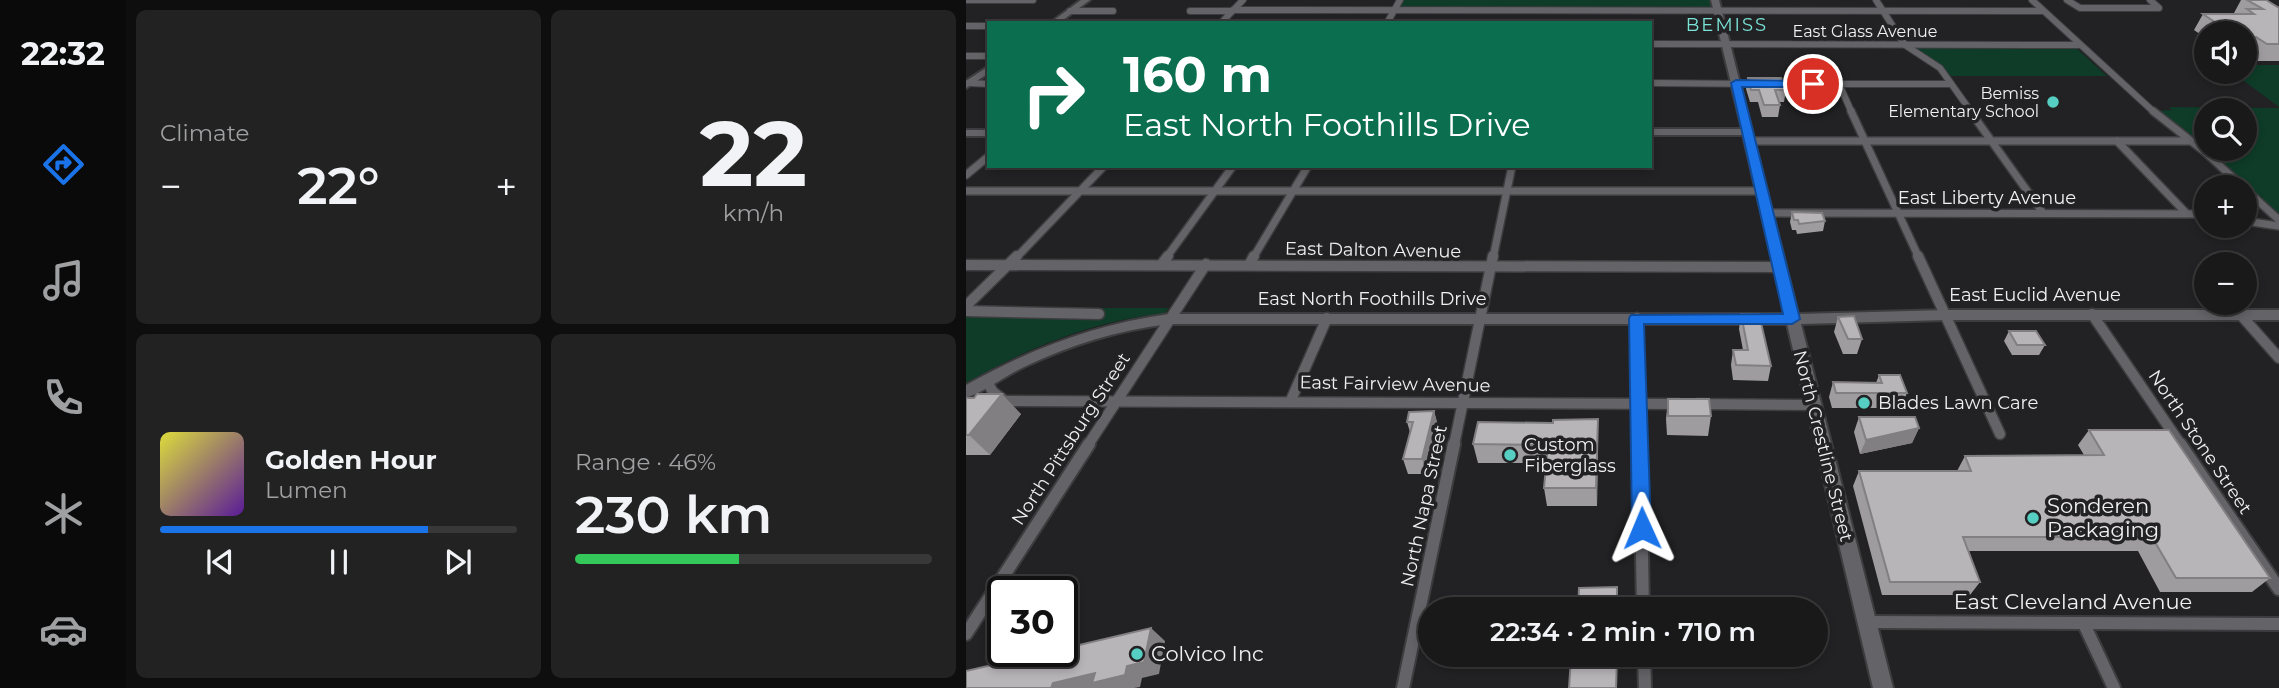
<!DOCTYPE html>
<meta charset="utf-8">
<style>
:root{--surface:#1a191a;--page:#232223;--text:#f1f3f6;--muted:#9fa0a2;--line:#383839;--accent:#1a73e8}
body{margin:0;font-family:Montserrat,sans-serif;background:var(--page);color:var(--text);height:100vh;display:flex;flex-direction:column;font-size:26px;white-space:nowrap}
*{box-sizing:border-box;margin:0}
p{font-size:23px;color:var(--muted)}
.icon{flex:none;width:38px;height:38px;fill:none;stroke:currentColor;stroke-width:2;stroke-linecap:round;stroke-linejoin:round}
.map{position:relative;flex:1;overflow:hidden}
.drawer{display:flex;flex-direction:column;gap:10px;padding:10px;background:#0e0e0e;width:840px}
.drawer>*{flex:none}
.hud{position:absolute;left:21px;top:21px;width:665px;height:147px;border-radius:0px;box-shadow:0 4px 10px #0003,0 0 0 2px var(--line);background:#0b6e4f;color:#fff;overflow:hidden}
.buttons{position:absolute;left:1228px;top:21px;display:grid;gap:14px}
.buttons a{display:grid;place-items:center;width:63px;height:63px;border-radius:50%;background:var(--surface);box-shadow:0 4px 10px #0003,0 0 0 2px var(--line);font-size:35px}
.speed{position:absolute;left:21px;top:576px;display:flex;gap:14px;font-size:35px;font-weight:700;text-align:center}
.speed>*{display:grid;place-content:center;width:91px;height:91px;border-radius:50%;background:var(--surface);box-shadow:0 4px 10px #0003,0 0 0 2px var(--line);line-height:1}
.speed .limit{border:4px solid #111;border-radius:10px;background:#fff;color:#111}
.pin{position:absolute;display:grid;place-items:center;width:60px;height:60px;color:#fff;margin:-30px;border:4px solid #fff;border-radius:50%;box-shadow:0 2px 7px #0007}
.me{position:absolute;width:77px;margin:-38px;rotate:359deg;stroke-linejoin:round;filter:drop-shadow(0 0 5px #0008)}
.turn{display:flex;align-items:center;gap:24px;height:147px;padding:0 21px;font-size:32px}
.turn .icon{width:91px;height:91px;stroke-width:2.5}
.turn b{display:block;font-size:49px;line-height:60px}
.big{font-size:52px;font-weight:600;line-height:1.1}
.drawer .widget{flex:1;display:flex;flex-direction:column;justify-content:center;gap:10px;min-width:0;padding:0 24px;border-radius:10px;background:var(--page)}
.drawer .dial{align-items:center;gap:0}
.dial b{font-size:91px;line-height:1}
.song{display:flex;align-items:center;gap:21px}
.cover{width:84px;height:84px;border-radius:10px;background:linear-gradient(135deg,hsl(60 70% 55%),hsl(270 70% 35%))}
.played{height:7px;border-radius:4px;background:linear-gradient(90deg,var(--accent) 75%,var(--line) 75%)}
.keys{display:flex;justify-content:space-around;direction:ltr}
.heat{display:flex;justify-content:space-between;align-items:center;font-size:38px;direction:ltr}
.charge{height:10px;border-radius:5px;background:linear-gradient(90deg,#34c759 46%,var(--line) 0)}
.drawer .tiles{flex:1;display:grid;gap:10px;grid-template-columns:repeat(2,1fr)}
.trip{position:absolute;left:452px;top:597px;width:410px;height:70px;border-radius:35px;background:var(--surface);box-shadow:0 4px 10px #0003,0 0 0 2px var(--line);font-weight:600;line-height:70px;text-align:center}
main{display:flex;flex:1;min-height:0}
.tab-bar{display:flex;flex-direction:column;width:126px;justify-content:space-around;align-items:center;background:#0a0a0a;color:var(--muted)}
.tab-bar .icon{width:49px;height:49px}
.tab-bar .current{color:var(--accent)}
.tab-bar b{font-size:32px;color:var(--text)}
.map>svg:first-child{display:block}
</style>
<main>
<nav class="tab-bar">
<b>22:32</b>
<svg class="icon current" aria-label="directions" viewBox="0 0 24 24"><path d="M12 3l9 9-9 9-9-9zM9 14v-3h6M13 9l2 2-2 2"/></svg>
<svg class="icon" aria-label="music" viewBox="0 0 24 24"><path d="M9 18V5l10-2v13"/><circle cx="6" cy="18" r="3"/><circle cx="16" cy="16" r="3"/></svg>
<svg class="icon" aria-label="phone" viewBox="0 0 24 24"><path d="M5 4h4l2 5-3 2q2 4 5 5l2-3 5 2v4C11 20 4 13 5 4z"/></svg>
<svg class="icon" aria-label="climate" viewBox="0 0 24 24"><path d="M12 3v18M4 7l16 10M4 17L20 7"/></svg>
<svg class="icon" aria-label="car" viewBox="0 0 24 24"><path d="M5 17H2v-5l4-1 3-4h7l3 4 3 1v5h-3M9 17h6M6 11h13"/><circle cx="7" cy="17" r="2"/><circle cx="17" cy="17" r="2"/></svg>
</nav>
<section class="drawer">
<div class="tiles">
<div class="widget"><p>Climate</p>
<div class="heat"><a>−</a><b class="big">22°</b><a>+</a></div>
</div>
<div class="widget dial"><b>22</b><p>km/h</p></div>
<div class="widget">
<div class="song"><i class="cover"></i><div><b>Golden Hour</b><p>Lumen</p></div></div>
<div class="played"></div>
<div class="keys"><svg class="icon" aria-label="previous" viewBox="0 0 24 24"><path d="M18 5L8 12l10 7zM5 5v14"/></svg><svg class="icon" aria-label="pause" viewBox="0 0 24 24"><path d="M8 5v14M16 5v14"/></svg><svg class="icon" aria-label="next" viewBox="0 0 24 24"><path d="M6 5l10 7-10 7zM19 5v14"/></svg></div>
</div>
<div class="widget"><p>Range · 46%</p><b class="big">230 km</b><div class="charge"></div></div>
</div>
</section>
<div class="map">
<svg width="1313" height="688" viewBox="0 0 1313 688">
<rect width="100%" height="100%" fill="#222123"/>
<g fill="#0e3c28" fill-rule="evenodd">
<polygon points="438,0 744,0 745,8 433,8"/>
<polygon points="948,47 1109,47 1141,76 983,76 976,66 948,50"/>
<polygon points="1279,65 1313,65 1313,107 1266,72 1279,72"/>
<path d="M1203,107l110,1v108l-123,-105 16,-1zM1241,110h38v39h-38z"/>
<path d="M2,308h201l-4,5c-72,8 -136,34 -199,70v-73z"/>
</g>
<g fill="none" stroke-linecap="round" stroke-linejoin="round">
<defs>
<g id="street-far3">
<polyline points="0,0 67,0"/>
<polyline points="910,0 939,45 974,68 1006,113"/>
<polyline points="1066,0 1189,113"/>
<polyline points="1101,0 1114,8 1193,8 1184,0"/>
<polyline points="267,10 1077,11"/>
<polyline points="104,11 147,11"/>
<polyline points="224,11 266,11"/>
<polyline points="255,23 277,0"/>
<polyline points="421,23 434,0"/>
<polyline points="0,26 23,26"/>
<polyline points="684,44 1114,45"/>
<polyline points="0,56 23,56"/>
<polyline points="2,83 23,84"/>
<polyline points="684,83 792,84"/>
<polyline points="807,84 985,84"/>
<polyline points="873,84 886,113"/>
</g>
<g id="street-far2">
<polyline points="885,111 953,258"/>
<polyline points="1004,111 1077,213"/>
<polyline points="1187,111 1239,152 1277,187"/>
<polyline points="784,141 1224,141"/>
<polyline points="1151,141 1220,213"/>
<polyline points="0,175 23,156"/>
<polyline points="1279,189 1313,220"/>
<polyline points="0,191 796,191"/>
<polyline points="802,213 1241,214"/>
<polyline points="1279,221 1313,226"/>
<polyline points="50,258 138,166"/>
<polyline points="200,258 267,166"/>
<polyline points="287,258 342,166"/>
<polyline points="527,258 546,166"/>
</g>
<g id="street-far1">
<polyline points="952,256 1034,434"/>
<polyline points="0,265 814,267"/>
<polyline points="195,265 202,256"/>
<polyline points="283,265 288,256"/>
<polyline points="0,306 51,256"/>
<polyline points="0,311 133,314"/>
<polyline points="1126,314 1215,445"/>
<polyline points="1274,314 1313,358"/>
<polyline points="671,318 674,445"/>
<polyline points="20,380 27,392 39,401 713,404"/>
<polyline points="325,400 361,318"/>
<polyline points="731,404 847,405"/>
<polyline points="122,445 240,264"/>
<polyline points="488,445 527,256"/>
</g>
<g id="street">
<polyline points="674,444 677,609"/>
<polyline points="1214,444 1313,589"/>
<polyline points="901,622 1313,624"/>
<polyline points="1118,624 1148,688"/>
<polyline points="0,634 123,444"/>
<polyline points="678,654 679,688"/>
<polyline points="437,688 488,444"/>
</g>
<g id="secondary">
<polygon points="115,0 124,0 93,23 84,23"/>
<path d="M745,0h8l79,314 148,-4h333v10h-333l-145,4 92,364h-20l-86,-364h-618c-52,6 -98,21 -145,43 -19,9 -38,24 -58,31v-13c64,-36 130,-61 203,-71h616l-42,-179h-93v-6h92z"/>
<polygon points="23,66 23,73 0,88 0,81"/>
<rect x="0" y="130" width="23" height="6"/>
</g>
</defs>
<use href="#street-far3" stroke="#3d3c3f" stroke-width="8"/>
<use href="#street-far2" stroke="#3d3c3f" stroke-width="10"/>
<use href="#street-far1" stroke="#3d3c3f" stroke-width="13"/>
<use href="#street" stroke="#3d3c3f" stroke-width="16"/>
<use href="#secondary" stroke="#3d3c3f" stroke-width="4"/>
<use href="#street-far3" stroke="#646367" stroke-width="6"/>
<use href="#street-far2" stroke="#646367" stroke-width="7"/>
<use href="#street-far1" stroke="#646367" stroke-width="10"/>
<use href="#street" stroke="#646367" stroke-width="12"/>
<use href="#secondary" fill="#646367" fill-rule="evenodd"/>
</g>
<g fill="#9e9c9e">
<polygon points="1275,0 1300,0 1313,8 1313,61 1290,61 1280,54 1279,33 1241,33 1241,39 1228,30 1237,14 1269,14 1268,13"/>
<polygon points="782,78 820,90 818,102 813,102 814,105 812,117 796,117 792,102 784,102 780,89"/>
<polygon points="826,212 859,221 857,231 831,234 830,230 826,230 824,222"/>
<polygon points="775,314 805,366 802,381 767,380 765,365 767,350 777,350 773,329"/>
<polygon points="872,317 896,339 891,354 877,354 868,332"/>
<polygon points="1043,331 1079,345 1073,355 1046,355 1038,341"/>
<polygon points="913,375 941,393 934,408 866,408 863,397 867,382 910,383"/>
<polygon points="0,398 55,414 24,455 0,455"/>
<polygon points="702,399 745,416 742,436 701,435 700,419"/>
<polygon points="468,411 472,426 461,474 442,474 437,459 444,432 441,422"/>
<polygon points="893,417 953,428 946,443 894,454 888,432"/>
<polygon points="1123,430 1304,578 1286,592 1194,592 1172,551 1003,551 1014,582 1004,595 916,595 887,486 893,471 991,471 999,456 1118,455 1112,445"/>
<polygon points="632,438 631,506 581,506 578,488 581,463 512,463 507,444"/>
<polygon points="566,654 652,654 652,657 567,657"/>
</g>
<g fill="#817f81">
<polygon points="36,394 55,414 24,455 3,435"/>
<polygon points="468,411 472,426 461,474 456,459"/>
<polygon points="632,419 632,438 631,506 630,488"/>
<polygon points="953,428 946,443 894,454 900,440"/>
<polygon points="185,628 199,641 193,674 176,678 174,687 168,688 85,688 87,683 161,666"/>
</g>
<g fill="#b8b5b8" stroke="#817f81" stroke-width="2">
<polygon points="1281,0 1300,0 1313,8 1313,44 1301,44 1290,37 1284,37 1269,27 1256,27 1237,14 1288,14 1281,9 1297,9"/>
<polygon points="782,78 815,78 820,90 809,90 814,105 798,105 793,90 785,90"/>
<polygon points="826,212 856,213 859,221 833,224 832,220 828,220"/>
<polygon points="775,314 793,314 805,366 770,365 767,350 782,350"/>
<polygon points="888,316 896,339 882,339 872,317"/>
<polygon points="1043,331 1070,331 1079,345 1051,345"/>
<polygon points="913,375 934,375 941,393 870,393 867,382 916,383"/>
<polygon points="11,394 36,394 3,435 0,435 0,398 8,398"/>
<polygon points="702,399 743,399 745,416 702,416"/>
<polygon points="468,411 456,459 437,459 447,422 441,422 443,412"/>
<polygon points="893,417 949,417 953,428 900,440"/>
<polygon points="632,419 630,488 578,488 582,445 507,444 512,422 587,423 587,420"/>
<polygon points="1123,430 1203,430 1304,578 1210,578 1186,537 997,537 1014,582 924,582 893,471 1005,471 999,456 1138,455"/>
<polygon points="651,587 651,609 566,609 612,609 613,588"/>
<polygon points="185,628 178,662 161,666 159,675 126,683 129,673 87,683 85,688 0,688 0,671 86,651 96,651 96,649"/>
<polygon points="605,658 651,659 650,688 603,688"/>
</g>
<polygon fill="#1a73e8" stroke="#114b97" stroke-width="2" points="770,80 847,81 852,84 847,87 776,87 834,319 826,324 678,324 685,528 683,534 676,537 668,534 666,528 663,318 665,315 817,314 765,83"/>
<g fill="#57cec2" stroke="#222123" stroke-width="2.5">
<circle cx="1087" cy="102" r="7"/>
<circle cx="898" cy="403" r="7"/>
<circle cx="544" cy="455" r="7"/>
<circle cx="1067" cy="518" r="7"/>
<circle cx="171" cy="654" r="7"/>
</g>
<g text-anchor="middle" stroke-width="7" stroke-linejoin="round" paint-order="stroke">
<g font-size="16" fill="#f0eff1" stroke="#222123">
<text x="899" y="37">East Glass Avenue</text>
</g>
<g font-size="16" fill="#f0eff1" stroke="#222123" text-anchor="end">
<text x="1073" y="99">Bemiss<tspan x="1073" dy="18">Elementary School</tspan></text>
</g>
<g font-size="18" letter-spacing="2" fill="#7ae4d8" stroke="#222123">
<text x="761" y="31">BEMISS</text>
</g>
<g font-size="18" fill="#f0eff1" stroke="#222123">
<text x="1021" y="204">East Liberty Avenue</text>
<text transform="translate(407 250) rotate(1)" y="6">East Dalton Avenue</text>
<text x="1069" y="301">East Euclid Avenue</text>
<text x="406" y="305">East North Foothills Drive</text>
<text transform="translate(429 384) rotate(1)" y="6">East Fairview Avenue</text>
<text transform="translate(105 439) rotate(-57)" y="6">North Pittsburg Street</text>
<text transform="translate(1234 442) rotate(56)" y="6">North Stone Street</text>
<text transform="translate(857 446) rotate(76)" y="6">North Crestline Street</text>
<text transform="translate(458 506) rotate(-78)" y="6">North Napa Street</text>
</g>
<g font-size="18" fill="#f0eff1" stroke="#222123" text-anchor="start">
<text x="912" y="409">Blades Lawn Care</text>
<text x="558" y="451">Custom<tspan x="558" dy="21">Fiberglass</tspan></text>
</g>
<g font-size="21" fill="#f0eff1" stroke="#222123" text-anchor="start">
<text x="1081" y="513">Sonderen<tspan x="1081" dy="24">Packaging</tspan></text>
<text x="185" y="661">Colvico Inc</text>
</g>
<g font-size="21" fill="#f0eff1" stroke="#222123">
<text x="1107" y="609">East Cleveland Avenue</text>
</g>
</g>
</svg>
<div class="buttons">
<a><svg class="icon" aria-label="sound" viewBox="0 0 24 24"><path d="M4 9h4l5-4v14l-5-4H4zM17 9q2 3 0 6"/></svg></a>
<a><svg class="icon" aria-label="search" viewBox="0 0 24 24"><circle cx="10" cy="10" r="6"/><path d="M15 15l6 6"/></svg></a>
<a>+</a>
<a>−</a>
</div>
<div class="speed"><div class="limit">30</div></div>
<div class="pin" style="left:847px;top:84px;background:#d93025"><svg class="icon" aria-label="arrive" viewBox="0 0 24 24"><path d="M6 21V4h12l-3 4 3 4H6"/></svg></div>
<svg class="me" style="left:676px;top:528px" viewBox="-20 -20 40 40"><path d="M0-17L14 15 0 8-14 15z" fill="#1a73e8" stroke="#fff" stroke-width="4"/></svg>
<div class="trip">22:34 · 2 min · 710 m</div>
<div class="hud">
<div class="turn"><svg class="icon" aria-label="right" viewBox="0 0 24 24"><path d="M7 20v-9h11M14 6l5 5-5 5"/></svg><div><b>160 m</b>East North Foothills Drive</div></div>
</div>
</div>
</main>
